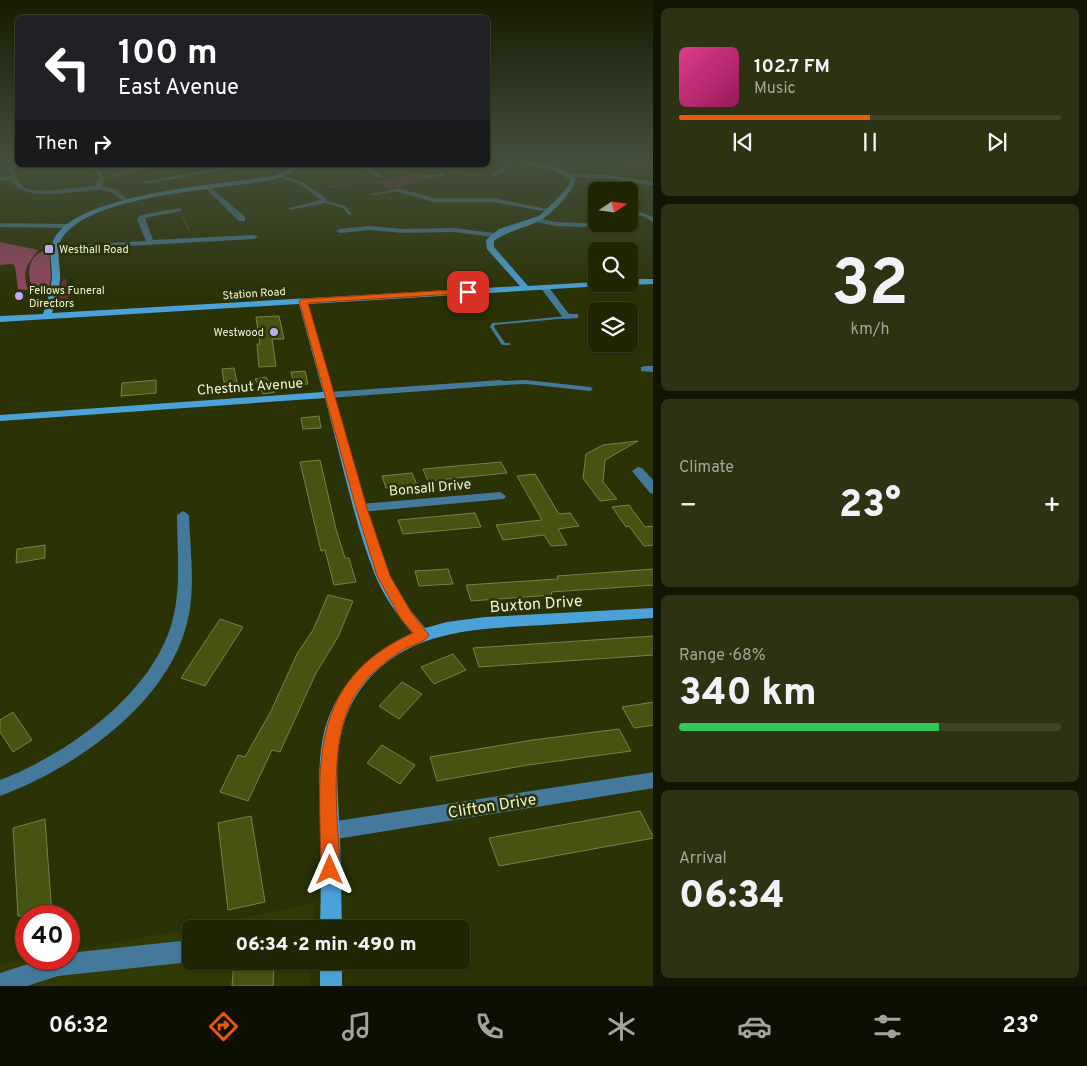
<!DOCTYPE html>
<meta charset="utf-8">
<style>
:root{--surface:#202604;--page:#2d3213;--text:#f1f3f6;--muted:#a2a59a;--line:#3d4326;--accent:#ea580c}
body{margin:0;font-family:Overpass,sans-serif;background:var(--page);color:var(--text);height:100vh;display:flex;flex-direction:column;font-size:19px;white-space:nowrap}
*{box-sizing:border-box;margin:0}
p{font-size:16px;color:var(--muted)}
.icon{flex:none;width:28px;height:28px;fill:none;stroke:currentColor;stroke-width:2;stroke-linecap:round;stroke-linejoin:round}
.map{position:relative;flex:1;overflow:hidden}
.panel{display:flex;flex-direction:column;gap:8px;padding:8px;background:#121502;width:434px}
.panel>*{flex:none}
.hud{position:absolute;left:15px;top:15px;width:475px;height:152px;border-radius:8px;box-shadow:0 1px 4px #0004,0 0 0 1px var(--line);background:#202124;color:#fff;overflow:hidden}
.needle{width:32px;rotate:77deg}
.fabs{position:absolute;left:588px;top:182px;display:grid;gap:10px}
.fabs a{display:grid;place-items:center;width:50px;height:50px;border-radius:8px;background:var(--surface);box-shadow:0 1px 4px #0004,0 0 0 1px var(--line);font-size:25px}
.speed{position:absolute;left:15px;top:905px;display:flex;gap:10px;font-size:25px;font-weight:700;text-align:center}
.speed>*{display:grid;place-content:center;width:65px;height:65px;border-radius:50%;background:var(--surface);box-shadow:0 1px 4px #0004,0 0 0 1px var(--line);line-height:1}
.speed .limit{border:8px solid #d22;background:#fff;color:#111}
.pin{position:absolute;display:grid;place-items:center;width:42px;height:42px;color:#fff;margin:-21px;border-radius:10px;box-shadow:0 2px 8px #0006}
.me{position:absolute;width:55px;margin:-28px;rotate:0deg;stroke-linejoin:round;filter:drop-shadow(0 0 4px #0008)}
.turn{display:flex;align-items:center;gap:18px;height:105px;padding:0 20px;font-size:22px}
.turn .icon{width:65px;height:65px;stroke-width:2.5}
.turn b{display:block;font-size:35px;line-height:42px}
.then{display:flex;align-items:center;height:48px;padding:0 20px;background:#0003;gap:10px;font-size:19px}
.big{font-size:38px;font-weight:800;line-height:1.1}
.panel .tile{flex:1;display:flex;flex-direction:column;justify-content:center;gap:8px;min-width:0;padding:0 18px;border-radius:8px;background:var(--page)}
.panel .dial{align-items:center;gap:0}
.dial b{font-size:65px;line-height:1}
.song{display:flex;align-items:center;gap:15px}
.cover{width:60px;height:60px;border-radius:8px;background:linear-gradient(135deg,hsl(330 70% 55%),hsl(330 70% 35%))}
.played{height:5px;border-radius:2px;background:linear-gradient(90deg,var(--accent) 50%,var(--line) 50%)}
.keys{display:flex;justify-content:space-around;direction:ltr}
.heat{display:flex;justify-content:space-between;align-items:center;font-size:28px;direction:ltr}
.charge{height:8px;border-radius:4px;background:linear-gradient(90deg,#34c759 68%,var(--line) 0)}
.trip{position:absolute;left:182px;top:920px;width:288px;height:50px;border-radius:8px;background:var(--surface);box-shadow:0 1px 4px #0004,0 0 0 1px var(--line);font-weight:800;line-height:50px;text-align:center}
.tab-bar{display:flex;height:80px;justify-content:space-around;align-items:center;background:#0d0f02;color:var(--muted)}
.tab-bar .icon{width:35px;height:35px}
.tab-bar .selected{color:var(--accent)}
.tab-bar b{font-size:22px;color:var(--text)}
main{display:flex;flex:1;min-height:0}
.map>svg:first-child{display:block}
</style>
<main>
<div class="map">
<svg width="654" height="986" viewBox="0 0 654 986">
<rect width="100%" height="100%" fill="#2a3206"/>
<polygon fill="#313a05" points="315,903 313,929 191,929 191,961 312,961 310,986 0,986 0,965 33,959 69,959 69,952"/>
<g fill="#732945">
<polygon points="584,160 628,160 653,166 653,170"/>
<polygon points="421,173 429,175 419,179 423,181 390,189 374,181"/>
<polygon points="63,279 66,279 69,309 56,307"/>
</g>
<g fill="#954561">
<polygon points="138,165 164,166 113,177 112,174 122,169"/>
<path d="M0,242l38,8c-12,17 -16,20 -10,40l-10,-1 -3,-22 -2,-3 -13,1z"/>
<path d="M49,250l2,26 -2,13 -15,3c-8,-16 -8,-39 15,-42z"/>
</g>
<g fill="#475310" stroke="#758249">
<polygon points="279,316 284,339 272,339 276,366 259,367 257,344 260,344 256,317"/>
<polygon points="234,368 238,387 225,388 222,369"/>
<polygon points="305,371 308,384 294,385 291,372"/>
<polygon points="266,377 275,392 263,394 255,379"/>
<polygon points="156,380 156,393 121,396 122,383"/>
<polygon points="319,416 321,428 303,429 301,418"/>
<polygon points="638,441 605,460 603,482 617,499 600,501 583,478 586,454 603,445"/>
<polygon points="320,460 336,529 345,558 349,558 356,582 334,585 325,550 321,551 300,462"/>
<polygon points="501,462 507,473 428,481 423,469"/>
<polygon points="412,473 417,485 386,488 382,476"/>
<polygon points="535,474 559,514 570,513 579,526 558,529 567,545 551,546 544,535 503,540 496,525 542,520 517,476"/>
<polygon points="629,505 645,527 654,526 654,545 644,546 629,526 626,527 612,507"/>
<polygon points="475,513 481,527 403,534 398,520"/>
<polygon points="45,545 45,558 16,563 17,549"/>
<polygon points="448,569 453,584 419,586 415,571"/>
<polygon points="654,569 654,585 551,592 552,595 471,601 466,585 558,579 557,576"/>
<polygon points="328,595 353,601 338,637 316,673 280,752 272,750 248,801 220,792 238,755 245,757 271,711 297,654 313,630"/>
<polygon points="220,619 243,627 205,686 181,678"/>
<polygon points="654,636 654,655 479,667 473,648"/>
<polygon points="453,654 466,670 434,684 421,667"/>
<polygon points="402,682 422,694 399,719 379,706"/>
<polygon points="654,702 654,725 634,728 622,707"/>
<polygon points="13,712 32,740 13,752 0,732 0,720"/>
<polygon points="619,729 631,751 528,765 437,781 430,757 533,740"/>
<polygon points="382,745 415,765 400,784 367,763"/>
<polygon points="640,811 654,838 499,866 489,838"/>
<polygon points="251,816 265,902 228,910 218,823"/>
<polygon points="45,819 52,916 18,916 13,828"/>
<polygon points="234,961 274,961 273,986 232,986"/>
</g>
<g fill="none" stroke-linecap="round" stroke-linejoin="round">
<g stroke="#757d56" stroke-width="1" stroke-dasharray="2 1" stroke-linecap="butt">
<polyline points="599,160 654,167"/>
<polyline points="107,171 142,165"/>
<polyline points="454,174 486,175"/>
<polyline points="110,177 163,165"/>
<polyline points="400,180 414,177"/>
<polyline points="326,188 367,181"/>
<polyline points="183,217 189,230"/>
</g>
<g fill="#45799b" fill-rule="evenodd">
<polygon points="397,189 398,189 398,191 373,195 371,194"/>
<polygon points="323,200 345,206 352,214 349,215 343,208 322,202 321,201"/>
<polygon points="629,205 637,207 635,213 633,213 634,209 629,207"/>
<polygon points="567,316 569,316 569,318 495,325 494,327 505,343 509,343 511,344 509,345 502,345 490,327 492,323 494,323"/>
<polygon points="526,380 590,387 593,389 590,391 526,384 501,385 498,383 501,381"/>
</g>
<g fill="#45799b" fill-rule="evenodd">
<path d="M15,160h3v3l-5,3c2,6 3,14 8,19 11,12 57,1 74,1l4,-8 -3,-6 -11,-7c11,0 15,4 20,13l-3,8 14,4 14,11 -5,1 -14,-10 -9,-2c-24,-1 -78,15 -91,-10l-11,1v-4l10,-1 -3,-10z"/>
<polygon points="511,161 516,162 496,176 492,176 492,174"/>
<polygon points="236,165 250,165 146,184 143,182"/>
<polygon points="361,165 368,165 377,173 384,176 381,178 373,176"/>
<polygon points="445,172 447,175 423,179 420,177"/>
<polygon points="570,174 610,175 654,182 654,186 610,179 568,177 568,175"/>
<polygon points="278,175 303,182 327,199 322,204 289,210 289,208 318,201 320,199 299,184 278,177"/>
<polygon points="206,187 210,187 245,217 245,221 239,221 206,189"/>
<polygon points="397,188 434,198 492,198 552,210 549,212 492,202 434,202 395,191 394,190"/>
<polygon points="179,208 182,210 181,211 145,218 153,240 254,235 258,237 254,239 55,250 51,248 55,246 146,241 137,219 141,215"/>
<polygon points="634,210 654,217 654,223 645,217 632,213 631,212"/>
<polygon points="533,217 555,222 585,223 589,225 585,227 555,226 533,221"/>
<polygon points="0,223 69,224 73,226 69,228 0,227"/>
<polygon points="369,226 404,229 453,228 494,233 498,235 494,237 453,232 404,233 369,230 340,233 336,231 340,229"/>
<polygon points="541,285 547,285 569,314 578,314 578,318 564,319 540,287"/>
<polygon points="645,366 654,366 654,372 641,371 641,367"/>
<polygon points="501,380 506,383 505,385 329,398 324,395 329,392"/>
<polygon points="638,467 642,468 654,481 654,494 650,493 632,471"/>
<polygon points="500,492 506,496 504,499 361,512 355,508 361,504"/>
<path d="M183,511l6,4c1,33 6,66 0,99 -15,86 -113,154 -189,182v-16c68,-26 158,-89 174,-166 7,-32 3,-66 3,-99z"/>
<polygon points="654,772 654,788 330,840 323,837 320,831 323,825 330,822"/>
<polygon points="181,941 189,944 191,951 189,960 181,963 58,976 27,986 0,986 0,973 44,959 69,959 69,953"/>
</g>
<g fill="#4ba2d9" fill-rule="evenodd">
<path d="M499,160c24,-2 60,1 77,19 -2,11 -22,32 -32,39 -15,10 -34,11 -50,23v6l34,39 68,-4v2h8l-1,2 -295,18 59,204 23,68 21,35 14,17 22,-6 38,-5 169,-9v10c-37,2 -74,5 -110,7 -65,4 -132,3 -178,57 -14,17 -22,36 -26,58 -5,26 -2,53 -1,79 2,37 2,73 3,110h-22c1,-37 1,-74 0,-110 0,-23 -2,-46 1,-69 6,-54 42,-95 91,-117 -14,-17 -29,-38 -37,-58 -22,-57 -34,-118 -50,-177l-325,23v-6l323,-23 -24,-88 -299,18v-6l43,-2c4,-12 8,-25 9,-37 0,-12 -4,-27 2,-38 23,-46 170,-55 219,-63l14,-5 5,-6h6l-7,8 -15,6c-52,11 -184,14 -214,59 -7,11 -1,29 -2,42 -1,11 -4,22 -8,33l468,-27 -33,-37 -1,-9 13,-11 40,-13 19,-18 11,-13 1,-6 -21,-10z"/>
<polygon points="629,279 654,279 654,284 629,285 626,284 629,284"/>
<rect x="320" y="961" width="22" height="25"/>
</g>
</g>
<linearGradient id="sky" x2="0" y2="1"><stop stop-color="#171c03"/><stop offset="0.54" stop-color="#444f3b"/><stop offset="1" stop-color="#444f3b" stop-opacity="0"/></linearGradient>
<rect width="654" height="298" fill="url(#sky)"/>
<path fill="#ea580c" stroke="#983908" d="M468,289l4,3 -1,1 -163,10 59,205 23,68 21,36 18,23c-4,8 -18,10 -26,15 -12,7 -23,16 -33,26 -47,46 -32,134 -30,194l-3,6 -7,3 -6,-3 -3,-6c-1,-100 -17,-188 92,-237l-12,-14 -24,-43 -21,-68 -57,-207 4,-2z"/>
<g fill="#c1a8f3" stroke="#2a3206" stroke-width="2">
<rect x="44" y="244" width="10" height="10" rx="2.5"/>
<circle cx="19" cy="296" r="5"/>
<circle cx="274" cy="332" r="5"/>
</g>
<g text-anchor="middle" stroke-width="5" stroke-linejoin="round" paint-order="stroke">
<g font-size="11" fill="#eef6d8" stroke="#2a3206" text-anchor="start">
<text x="59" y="253">Westhall Road</text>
<text x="29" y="294">Fellows Funeral<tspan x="29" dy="13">Directors</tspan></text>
<text x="264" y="336" text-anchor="end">Westwood</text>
</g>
<g font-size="11" fill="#eef6d8" stroke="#2a3206">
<text transform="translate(254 293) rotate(-4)" y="4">Station Road</text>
</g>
<g font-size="14" fill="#eef6d8" stroke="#2a3206">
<text transform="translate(250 386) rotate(-4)" y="5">Chestnut Avenue</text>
<text transform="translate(430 487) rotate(-5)" y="5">Bonsall Drive</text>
</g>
<g font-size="16" fill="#eef6d8" stroke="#2a3206">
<text transform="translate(536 603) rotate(-4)" y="6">Buxton Drive</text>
<text transform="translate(492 805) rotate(-9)" y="6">Clifton Drive</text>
</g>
</g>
</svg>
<div class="fabs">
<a><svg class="needle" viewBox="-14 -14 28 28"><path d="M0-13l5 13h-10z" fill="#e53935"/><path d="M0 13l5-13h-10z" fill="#a2a59a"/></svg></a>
<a><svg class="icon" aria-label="search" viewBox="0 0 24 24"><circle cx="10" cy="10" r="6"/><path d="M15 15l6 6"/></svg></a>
<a><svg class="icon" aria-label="layers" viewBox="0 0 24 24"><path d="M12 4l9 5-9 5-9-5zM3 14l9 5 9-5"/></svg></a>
</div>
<div class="speed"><div class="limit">40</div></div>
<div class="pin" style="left:468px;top:292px;background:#d93025"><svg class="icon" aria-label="arrive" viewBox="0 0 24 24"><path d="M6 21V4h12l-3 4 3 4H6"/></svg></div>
<svg class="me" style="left:330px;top:870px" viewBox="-20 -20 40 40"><path d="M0-17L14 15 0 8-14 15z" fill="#ea580c" stroke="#fff" stroke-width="4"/></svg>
<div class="trip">06:34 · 2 min · 490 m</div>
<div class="hud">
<div class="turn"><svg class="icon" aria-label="left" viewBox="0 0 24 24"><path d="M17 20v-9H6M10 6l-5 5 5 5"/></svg><div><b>100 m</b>East Avenue</div></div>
<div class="then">Then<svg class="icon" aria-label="right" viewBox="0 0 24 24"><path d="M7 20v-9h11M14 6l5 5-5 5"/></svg></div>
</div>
</div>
<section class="panel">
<div class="tile">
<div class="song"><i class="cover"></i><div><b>102.7 FM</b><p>Music</p></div></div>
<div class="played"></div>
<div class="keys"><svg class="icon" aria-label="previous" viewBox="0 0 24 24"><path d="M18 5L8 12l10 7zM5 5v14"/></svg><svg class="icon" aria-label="pause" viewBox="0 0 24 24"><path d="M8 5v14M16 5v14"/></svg><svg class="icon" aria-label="next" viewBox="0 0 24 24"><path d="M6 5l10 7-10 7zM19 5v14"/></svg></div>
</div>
<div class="tile dial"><b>32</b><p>km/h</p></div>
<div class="tile"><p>Climate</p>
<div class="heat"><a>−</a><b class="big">23°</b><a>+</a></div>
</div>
<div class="tile"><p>Range · 68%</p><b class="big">340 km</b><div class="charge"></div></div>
<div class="tile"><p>Arrival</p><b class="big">06:34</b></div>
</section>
</main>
<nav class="tab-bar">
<b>06:32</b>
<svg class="icon selected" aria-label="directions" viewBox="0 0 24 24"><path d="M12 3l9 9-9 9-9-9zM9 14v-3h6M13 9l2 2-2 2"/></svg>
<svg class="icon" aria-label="music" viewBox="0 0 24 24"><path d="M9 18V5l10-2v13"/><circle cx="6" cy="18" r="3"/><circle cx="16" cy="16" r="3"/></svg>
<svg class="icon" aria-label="phone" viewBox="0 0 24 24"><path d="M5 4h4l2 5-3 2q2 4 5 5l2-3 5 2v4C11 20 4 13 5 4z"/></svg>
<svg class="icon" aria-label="climate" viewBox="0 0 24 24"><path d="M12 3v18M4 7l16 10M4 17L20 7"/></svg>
<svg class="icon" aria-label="car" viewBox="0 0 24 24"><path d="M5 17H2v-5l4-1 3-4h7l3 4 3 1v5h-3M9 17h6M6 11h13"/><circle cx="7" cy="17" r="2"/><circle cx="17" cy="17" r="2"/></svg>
<svg class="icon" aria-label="filters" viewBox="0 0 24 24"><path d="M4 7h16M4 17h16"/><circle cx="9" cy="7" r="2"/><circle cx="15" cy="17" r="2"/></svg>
<b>23°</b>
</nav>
